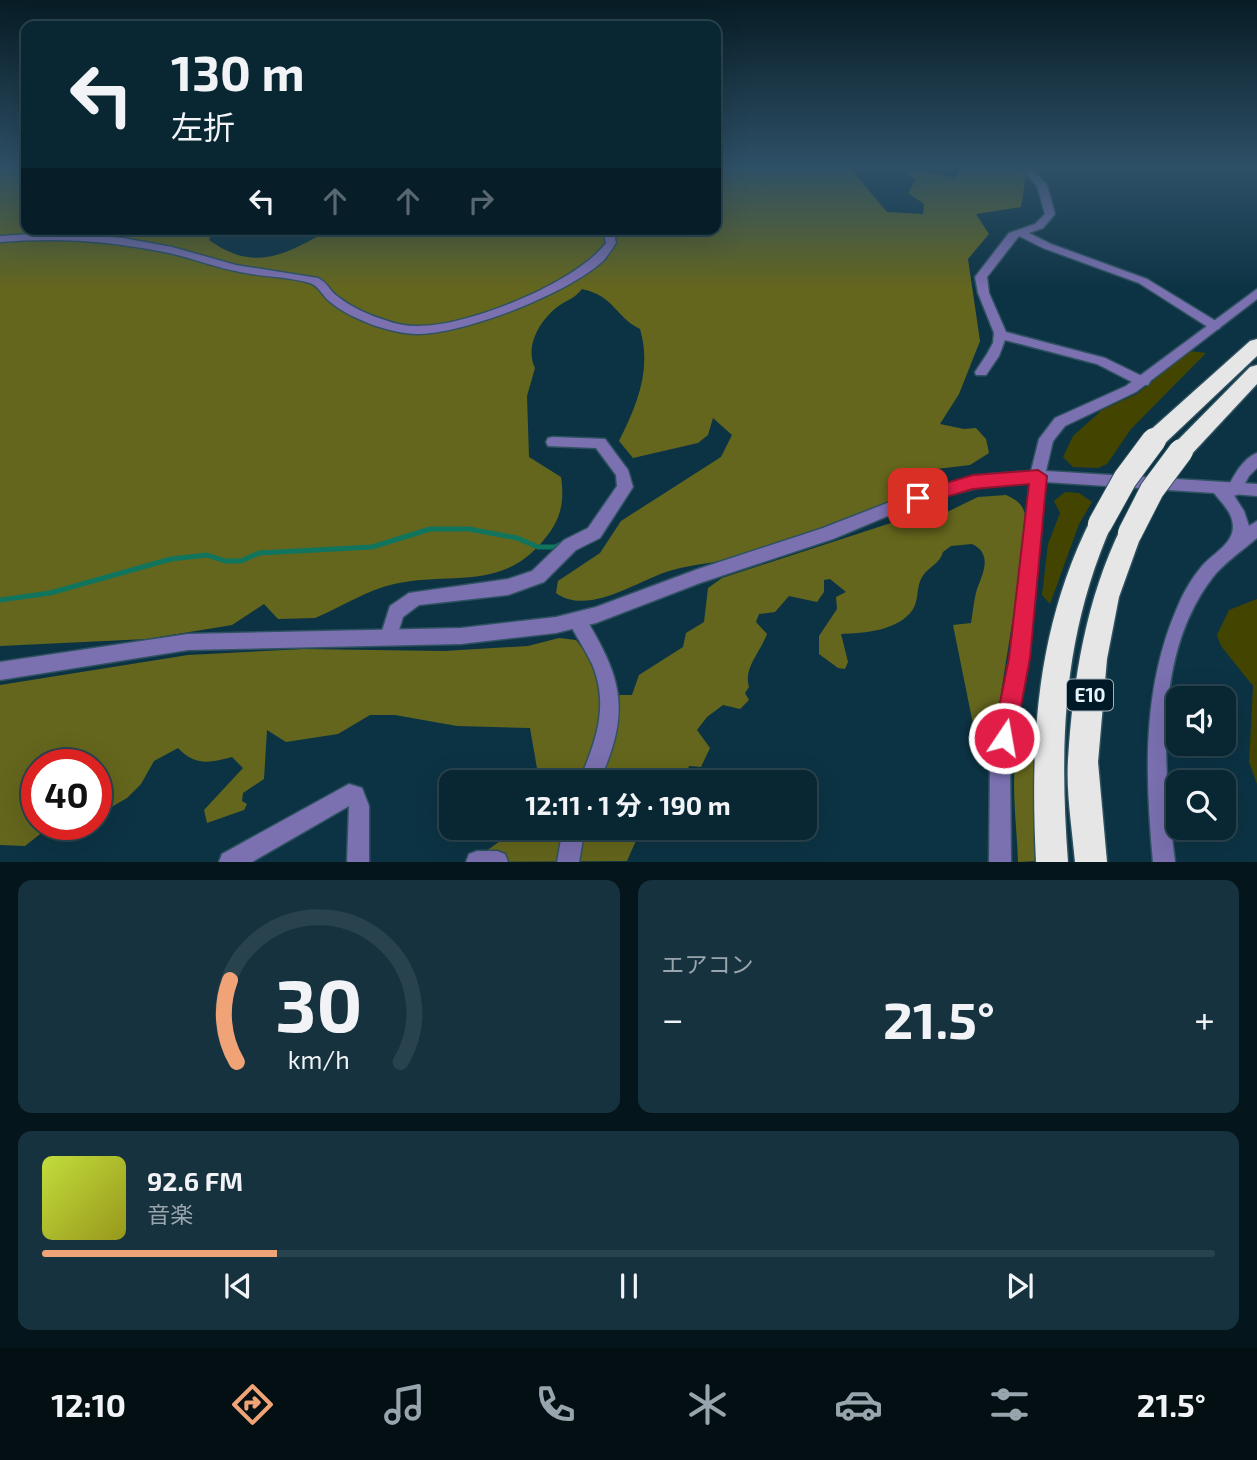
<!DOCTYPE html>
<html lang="ja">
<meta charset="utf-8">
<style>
:root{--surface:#092633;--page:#17323f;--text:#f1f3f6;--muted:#99a5ac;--line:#29434e;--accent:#efa376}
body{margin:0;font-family:"Exo 2","Noto Sans JP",sans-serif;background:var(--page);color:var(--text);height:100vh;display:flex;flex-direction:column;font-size:26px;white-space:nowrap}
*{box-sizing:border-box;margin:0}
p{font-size:23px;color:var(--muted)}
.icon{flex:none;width:38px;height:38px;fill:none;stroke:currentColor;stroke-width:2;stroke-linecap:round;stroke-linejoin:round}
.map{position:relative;height:862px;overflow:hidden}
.side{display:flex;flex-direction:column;gap:18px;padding:18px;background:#05151c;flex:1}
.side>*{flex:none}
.guide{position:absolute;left:21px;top:21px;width:700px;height:214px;border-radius:14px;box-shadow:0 7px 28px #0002,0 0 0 2px var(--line);background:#092633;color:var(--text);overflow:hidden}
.controls{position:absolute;left:1166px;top:686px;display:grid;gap:14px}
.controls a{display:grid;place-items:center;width:70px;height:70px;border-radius:14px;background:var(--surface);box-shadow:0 7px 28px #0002,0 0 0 2px var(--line);font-size:35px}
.speed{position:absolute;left:21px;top:749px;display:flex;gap:14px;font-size:35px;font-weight:700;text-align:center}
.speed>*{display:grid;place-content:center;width:91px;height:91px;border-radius:50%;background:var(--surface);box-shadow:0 7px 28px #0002,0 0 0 2px var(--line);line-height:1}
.speed .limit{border:10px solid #d22;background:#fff;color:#111}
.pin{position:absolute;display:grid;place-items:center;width:60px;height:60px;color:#fff;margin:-30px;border-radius:14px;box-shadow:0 4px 10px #0006}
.me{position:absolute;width:77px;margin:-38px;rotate:12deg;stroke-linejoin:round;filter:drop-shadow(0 0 5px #0008)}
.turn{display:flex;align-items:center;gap:24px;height:147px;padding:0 35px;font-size:32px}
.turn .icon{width:91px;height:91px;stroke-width:2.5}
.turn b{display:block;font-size:49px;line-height:60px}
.lanes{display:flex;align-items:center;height:66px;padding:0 35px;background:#0003;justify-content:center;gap:35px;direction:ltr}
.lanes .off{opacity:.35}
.big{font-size:52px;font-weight:700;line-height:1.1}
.side .widget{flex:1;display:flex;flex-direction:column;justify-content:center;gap:10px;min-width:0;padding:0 24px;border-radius:14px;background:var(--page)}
.side .dial{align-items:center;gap:0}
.dial svg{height:182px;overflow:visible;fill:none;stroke:var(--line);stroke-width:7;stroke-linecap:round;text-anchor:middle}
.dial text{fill:var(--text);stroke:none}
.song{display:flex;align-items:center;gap:21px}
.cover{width:84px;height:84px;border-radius:10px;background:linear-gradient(135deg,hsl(70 70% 55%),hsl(60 70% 35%))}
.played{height:7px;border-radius:4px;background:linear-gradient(90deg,var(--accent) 20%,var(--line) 20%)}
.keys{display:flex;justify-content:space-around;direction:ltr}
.heat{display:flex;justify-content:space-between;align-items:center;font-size:38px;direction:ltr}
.side .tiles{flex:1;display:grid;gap:18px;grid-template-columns:1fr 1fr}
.widget:last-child{grid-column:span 2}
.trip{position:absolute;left:439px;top:770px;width:378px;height:70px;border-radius:14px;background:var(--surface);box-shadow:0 7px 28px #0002,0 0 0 2px var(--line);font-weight:700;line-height:70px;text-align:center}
.menu{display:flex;height:112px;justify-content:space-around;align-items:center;background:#040f14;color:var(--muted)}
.menu .icon{width:49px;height:49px}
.menu .current{color:var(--accent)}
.menu b{font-size:32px;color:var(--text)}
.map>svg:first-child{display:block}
</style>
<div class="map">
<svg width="1257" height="862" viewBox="0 0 1257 862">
<rect width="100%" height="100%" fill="#0c3344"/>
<g fill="#434400">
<polygon points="1190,351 1206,353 1131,429 1107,464 1098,468 1073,467 1063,457 1073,436 1102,410 1137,394"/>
<polygon points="1065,492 1079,493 1092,502 1079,524 1050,604 1042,595 1048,544 1060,513 1054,501"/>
<polygon points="1257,599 1257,784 1249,762 1253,686 1221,646 1217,635 1229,610"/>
</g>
<g fill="#64661d">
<path d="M0,168h26v61h187l-4,11c48,34 77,13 123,-11h384v-61h134l37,44 36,2 1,-10 -16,-11 8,-13 -9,-6 7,-5 41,9 6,-10h56l9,7 -5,32 -45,7 13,20 -21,25 12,82 -21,53 -19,30 24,5 12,-1 10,11 3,14 -19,12 -42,5 -37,17 -2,14c-53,23 -105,42 -160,58 -21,5 -43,6 -63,13 -30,10 -79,44 -110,21l2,-12 42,-28 21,-32 100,-64 11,-22 -19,-17 -5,17 -10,8 -65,15 -14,-17c18,-36 33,-71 21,-112 -26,-13 -24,-32 -58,-40 -7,9 -13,10 -22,16 -19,13 -36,41 -25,63l-8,28 2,61 32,20c4,27 -1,44 -18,64 -43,51 -93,30 -149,43 -27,6 -53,23 -79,34l-37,1 -14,-15 -32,21 -85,14 -147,7z"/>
<path d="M1006,495c21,9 20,19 20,40l-28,177 -14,13 -11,-1 -20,-99 18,-2c2,-11 3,-24 6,-34 6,-16 16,-35 -5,-45l-21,2 -8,6c-3,12 -15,15 -21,25 -6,10 -3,23 -9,32 -14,22 -49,24 -72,25l7,28 -3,7 -7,-1 -19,-14v-18l18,-27 -1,-12 10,-5 -16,-13 -6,1v12l-7,10 -28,-6 -14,16 -16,2 -3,8 11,12c-6,17 -24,34 -18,53l-4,6 4,7 -9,9 -17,-4 -16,12 -10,13 13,18 -9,19 -12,-1 -6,16h-139l-6,-8 -8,-46 -73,-2 -62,-11h-25l-32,19 -52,8 -19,-12 -3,49 -21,14 -1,8 5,3 -3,6 -37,13 -3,-13 39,-42 -11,-11c-22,6 -37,9 -54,-9l-24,13 -13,23 -14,14 -31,18v-51h-59v59h16l-28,22 -25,-1v-160l188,-30 116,-6 140,2 84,-5 31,-8 17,2 20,27 3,28h33l7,-20 44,-28 3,-14 18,-11 4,-34 14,-10 175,-57 50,-9 31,-15z"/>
<path d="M1034,718l5,6 -6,65 4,72 -19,1c-1,-44 -12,-102 8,-142z"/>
<polygon points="518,828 637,828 638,836 627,861 471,862"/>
</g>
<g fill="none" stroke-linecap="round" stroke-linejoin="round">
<polyline stroke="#11755d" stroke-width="5" points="0,600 50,593 171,559 207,555 225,561 241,561 259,553 372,547 430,529 469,529 517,538 538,547 555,547 563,543"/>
<defs>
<g id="minor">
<polygon points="1021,168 1031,168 1047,185 1055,214 1043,228 1029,233 1051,244 1147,279 1219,323 1221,326 1219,329 1211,329 1139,283 1043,248 1019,236 987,277 989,293 1006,332 1105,358 1148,379 1150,382 1148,385 1138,385 1097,364 1005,340 999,356 986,375 976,375 975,372 987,354 993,343 994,333 978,293 975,277 1009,233 1035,224 1045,214 1037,186"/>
<path d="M603,229h10l3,14c-4,6 -8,12 -12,17 -34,33 -140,74 -187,74 -13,0 -28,-4 -41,-8 -17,-6 -34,-14 -47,-25 -7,-6 -10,-15 -19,-18 -24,-7 -50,-6 -74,-12 -22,-4 -44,-13 -67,-18 -56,-12 -112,-16 -169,-11v-6l48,-3 75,5 49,9 64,18 82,13c9,4 11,12 19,18 14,11 31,19 48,24 10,4 21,6 32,6 50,1 159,-43 189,-83z"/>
<polygon points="553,437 605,439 628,470 633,487 600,538 576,550 544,582 508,595 419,605 403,617 395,643 389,645 383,643 380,637 390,606 409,593 508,579 532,571 564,540 588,528 617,486 616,475 596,448 548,446 546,442 548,438"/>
<path d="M1257,453v15l-8,8 -10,18 -5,2 -5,-2 -3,-4c8,-14 16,-31 31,-37z"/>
<path d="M577,612l6,2c40,65 48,97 16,168h-20c16,-40 31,-75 13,-118 -7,-15 -17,-29 -24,-44l3,-6z"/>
<polygon points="349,784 362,788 369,806 369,862 347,862 349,806 252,862 219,862 222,854"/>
<polygon points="563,828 585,828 579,862 557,862"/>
<polygon points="477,851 497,851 505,854 508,862 466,862 469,854"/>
</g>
<path id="tertiary" d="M1257,289v10l-121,93 -71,34 -12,15 -7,30 211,13v12l-24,-2 11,17 5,15 8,-5v17c-15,13 -32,24 -44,39 -61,79 -49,192 -38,285h-22c-8,-88 -11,-173 24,-254 6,-15 15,-30 25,-42 12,-14 36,-24 30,-46 -2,-10 -12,-19 -18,-27l-169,-11 -17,176 -18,106 1,98h-22l1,-98 20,-106 20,-175 -49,4 -60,15 -88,37 -133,44 -104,40 -40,10 -95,11 -273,6 -188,30v-18l188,-28 273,-6 95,-11 40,-10 102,-38 125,-41 95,-37 63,-16 50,-4 8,-32 16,-21 71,-32z"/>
<g id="motorway">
<polygon points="1257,339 1257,356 1162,446 1146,446 1143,440 1146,434 1250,341"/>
<polygon points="1257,365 1257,384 1189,457 1173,457 1170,451 1173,445 1250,367"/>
<path d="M1100,514l8,3 4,7c-49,111 -53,218 -44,338h-32c-6,-123 0,-234 56,-345z"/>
<path d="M1130,523l8,3 4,7 -23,64 -12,62 -9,103 9,100h-32c-3,-34 -9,-69 -7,-102 5,-80 18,-162 54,-234z"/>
</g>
</defs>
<use href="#minor" stroke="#2f5261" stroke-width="3"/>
<use href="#tertiary" stroke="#2f5261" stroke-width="3"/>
<use href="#motorway" stroke="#2f5261" stroke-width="3"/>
<use href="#minor" fill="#7b70b0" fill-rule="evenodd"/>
<use href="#tertiary" fill="#7b70b0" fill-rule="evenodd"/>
<use href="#motorway" fill="#e5e6e5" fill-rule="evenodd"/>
<defs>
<g id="motorway-bridge">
<polyline points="1100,524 1125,479 1154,440"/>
<polyline points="1130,533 1152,490 1181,451"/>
</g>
</defs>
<use href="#motorway-bridge" stroke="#2f5261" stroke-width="26" stroke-linecap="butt"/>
<use href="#motorway-bridge" stroke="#e5e6e5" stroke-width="24"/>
</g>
<linearGradient id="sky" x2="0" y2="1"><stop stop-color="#071c25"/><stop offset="0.58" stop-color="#2e5067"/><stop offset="1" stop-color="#2e5067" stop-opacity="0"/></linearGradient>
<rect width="1257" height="289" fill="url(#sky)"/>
<polygon fill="#e11d48" stroke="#92132f" stroke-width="2" points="1038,470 1047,476 1030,658 1015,738 1012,746 1004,749 996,746 993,738 1009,658 1029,484 973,489 918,505 909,498 912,493 973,475"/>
<g text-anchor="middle" stroke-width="7" stroke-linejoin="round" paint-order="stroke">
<rect fill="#001926" stroke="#a2b2bc" stroke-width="2" x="1067" y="679.5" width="46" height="31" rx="5"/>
<g font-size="19" font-weight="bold" fill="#e7f4fc">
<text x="1090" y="702">E10</text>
</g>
</g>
</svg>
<div class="controls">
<a><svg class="icon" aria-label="sound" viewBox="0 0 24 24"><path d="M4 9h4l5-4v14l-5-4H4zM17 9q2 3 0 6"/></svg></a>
<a><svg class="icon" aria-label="search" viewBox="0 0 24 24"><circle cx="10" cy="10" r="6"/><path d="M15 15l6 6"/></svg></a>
</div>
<div class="speed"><div class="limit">40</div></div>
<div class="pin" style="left:918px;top:498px;background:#d93025"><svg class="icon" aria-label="arrive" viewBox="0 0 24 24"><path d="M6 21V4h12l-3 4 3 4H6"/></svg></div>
<svg class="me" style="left:1004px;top:738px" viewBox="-20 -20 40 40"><circle r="17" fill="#e11d48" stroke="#fff" stroke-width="3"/><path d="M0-11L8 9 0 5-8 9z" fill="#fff"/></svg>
<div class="trip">12:11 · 1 分 · 190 m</div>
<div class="guide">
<div class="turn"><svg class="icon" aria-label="left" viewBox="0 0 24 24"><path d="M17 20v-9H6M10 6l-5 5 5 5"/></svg><div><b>130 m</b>左折</div></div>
<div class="lanes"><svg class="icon" aria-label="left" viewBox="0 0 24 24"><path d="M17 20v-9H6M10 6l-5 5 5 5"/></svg><svg class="icon off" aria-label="ahead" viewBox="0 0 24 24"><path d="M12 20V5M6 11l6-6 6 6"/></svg><svg class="icon off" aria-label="ahead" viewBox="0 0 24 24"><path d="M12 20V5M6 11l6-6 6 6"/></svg><svg class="icon off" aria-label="right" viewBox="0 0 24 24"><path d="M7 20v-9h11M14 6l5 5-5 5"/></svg></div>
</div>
</div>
<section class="side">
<div class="tiles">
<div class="widget dial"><svg viewBox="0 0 100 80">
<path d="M14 69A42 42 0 1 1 86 69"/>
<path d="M14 69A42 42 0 0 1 11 33" stroke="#efa376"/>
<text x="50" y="56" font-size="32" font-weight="700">30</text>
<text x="50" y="72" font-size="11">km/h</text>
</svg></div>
<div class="widget"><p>エアコン</p>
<div class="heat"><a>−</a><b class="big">21.5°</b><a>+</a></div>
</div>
<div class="widget">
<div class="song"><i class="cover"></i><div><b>92.6 FM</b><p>音楽</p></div></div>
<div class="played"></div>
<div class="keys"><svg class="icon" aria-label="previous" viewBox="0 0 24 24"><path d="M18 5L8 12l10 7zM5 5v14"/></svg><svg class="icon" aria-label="pause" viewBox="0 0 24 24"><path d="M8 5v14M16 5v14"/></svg><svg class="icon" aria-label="next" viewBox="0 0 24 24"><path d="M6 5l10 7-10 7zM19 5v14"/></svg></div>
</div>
</div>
</section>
<nav class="menu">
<b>12:10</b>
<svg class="icon current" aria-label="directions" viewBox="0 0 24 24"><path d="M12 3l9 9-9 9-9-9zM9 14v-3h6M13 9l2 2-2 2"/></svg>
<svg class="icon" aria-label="music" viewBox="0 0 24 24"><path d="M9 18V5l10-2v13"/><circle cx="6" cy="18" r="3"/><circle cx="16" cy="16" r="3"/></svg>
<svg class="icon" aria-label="phone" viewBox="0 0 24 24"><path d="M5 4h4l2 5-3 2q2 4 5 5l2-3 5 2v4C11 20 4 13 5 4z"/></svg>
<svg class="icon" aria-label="climate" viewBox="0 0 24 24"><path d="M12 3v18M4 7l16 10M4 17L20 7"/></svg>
<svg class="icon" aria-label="car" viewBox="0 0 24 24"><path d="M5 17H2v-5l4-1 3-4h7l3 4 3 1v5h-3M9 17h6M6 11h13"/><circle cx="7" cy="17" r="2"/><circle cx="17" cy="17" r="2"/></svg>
<svg class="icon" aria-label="filters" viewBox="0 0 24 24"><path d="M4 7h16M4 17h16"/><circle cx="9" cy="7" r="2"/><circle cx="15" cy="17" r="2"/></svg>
<b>21.5°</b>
</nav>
